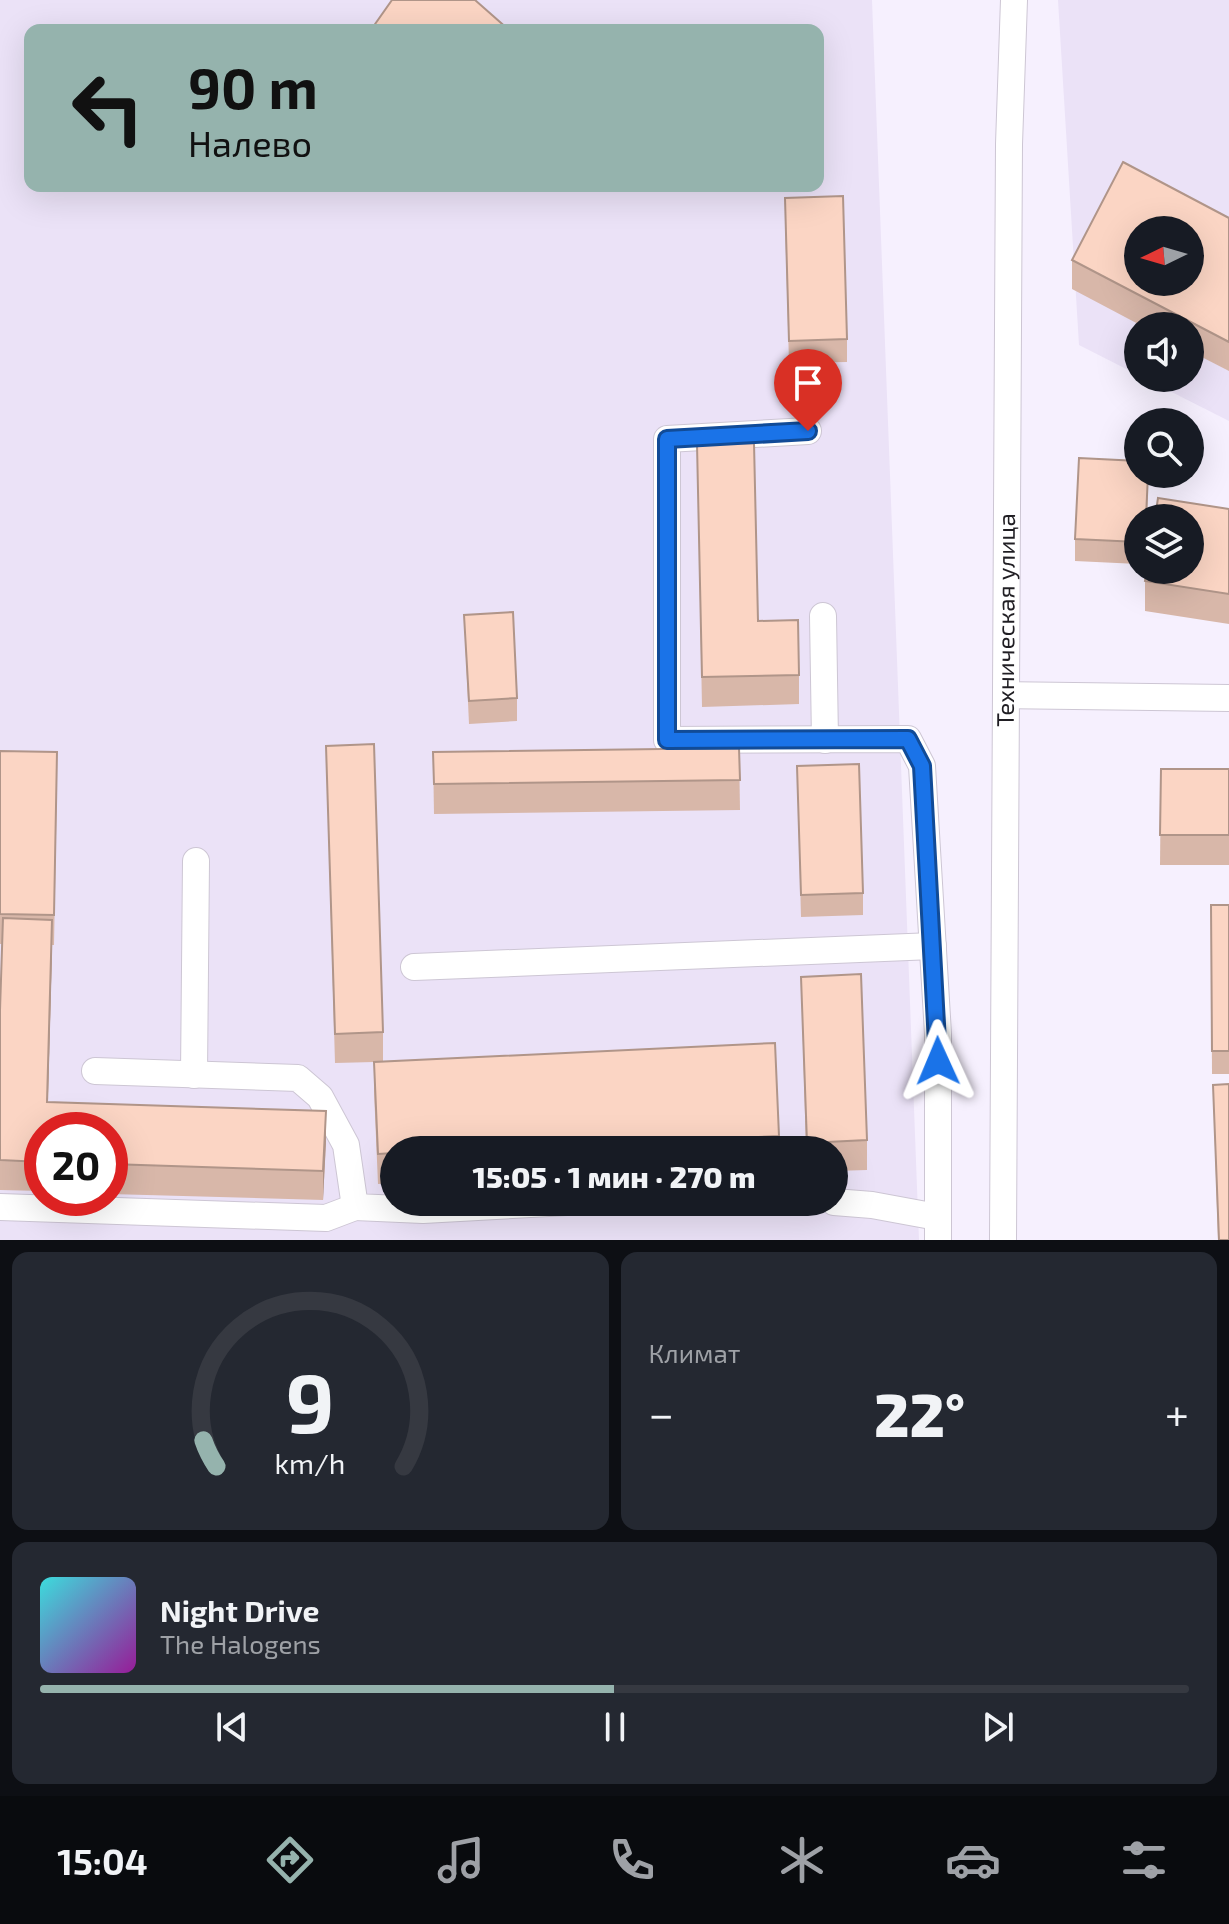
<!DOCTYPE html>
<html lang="ru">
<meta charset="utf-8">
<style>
:root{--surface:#171b24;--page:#242831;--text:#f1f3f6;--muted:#9ea1a6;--line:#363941;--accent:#95b3ad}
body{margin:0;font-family:"Exo 2",sans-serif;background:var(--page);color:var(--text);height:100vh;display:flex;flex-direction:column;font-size:30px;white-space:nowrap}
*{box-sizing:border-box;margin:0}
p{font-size:26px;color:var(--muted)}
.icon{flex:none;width:44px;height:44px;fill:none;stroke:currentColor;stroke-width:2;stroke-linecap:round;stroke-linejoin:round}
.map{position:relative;height:1240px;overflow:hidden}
.panel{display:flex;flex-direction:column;gap:12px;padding:12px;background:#0d0f14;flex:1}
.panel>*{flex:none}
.hud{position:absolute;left:24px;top:24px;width:800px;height:168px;border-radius:16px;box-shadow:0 8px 32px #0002;background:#95b3ad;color:#111;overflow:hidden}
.needle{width:52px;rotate:265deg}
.buttons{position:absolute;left:1124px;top:216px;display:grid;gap:16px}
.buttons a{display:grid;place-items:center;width:80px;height:80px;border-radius:50%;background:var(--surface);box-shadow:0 8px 32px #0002;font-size:40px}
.speed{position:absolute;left:24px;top:1112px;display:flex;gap:16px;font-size:40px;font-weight:700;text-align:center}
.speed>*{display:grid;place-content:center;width:104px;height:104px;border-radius:50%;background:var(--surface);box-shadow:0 8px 32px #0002;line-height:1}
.speed .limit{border:12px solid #d22;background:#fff;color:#111}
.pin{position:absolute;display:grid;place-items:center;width:68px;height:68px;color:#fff;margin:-82px -34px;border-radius:50% 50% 50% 0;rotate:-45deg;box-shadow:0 0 8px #0007}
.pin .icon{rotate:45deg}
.me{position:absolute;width:88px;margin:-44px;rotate:359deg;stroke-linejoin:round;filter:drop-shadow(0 0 6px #0008)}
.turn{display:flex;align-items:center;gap:28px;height:168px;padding:0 32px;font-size:36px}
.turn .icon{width:104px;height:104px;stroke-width:2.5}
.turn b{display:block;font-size:56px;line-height:68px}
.big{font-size:60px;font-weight:800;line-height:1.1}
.panel .card{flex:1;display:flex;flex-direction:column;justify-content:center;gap:12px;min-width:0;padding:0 28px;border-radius:16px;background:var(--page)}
.panel .dial{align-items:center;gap:0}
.dial svg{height:208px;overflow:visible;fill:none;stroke:var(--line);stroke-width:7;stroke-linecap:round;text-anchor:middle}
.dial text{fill:var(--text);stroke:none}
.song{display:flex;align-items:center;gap:24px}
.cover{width:96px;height:96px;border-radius:12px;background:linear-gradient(135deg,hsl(180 70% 55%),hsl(300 70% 35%))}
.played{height:8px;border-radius:4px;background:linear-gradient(90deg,var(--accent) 50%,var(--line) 50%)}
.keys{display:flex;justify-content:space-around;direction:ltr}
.heat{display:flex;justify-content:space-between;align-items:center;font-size:44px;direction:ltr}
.panel .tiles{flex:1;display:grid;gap:12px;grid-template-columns:1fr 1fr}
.card:last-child{grid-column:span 2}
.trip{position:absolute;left:380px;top:1136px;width:468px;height:80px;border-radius:40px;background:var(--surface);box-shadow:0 8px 32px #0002;font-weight:800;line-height:80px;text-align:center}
.dock{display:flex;height:128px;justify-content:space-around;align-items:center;background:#090b0e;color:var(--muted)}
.dock .icon{width:56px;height:56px}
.dock .current{color:var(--accent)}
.dock b{font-size:36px;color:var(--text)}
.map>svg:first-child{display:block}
</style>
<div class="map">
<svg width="1229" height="1240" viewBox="0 0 1229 1240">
<rect width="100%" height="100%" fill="#f6f0fe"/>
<g fill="#ebe2f7" fill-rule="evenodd">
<path d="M0,0h872l47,1240h-919zM30,30h788v156h-788zM42,1130h68v68h-68zM394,1150h440v52h-440z"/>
<path d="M1058,0h171v421l-85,-43h46v-52h-52v49l-59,-30zM1138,230h52v52h-52z"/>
</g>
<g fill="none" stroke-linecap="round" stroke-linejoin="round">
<defs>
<g id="minor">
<polyline points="808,431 667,439 667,740 908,739 922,766 938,1034 938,1240"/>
<polyline points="823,616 825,740"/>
<polyline points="1006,695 1229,698"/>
<polyline points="414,967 933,946"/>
<polyline points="95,1071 298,1078 320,1097 346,1145 355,1207 423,1210 567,1202"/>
<polyline points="194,1075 196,861"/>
<polyline points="834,1202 872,1205 937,1217"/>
<polyline points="0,1207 326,1218 355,1207"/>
<path id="s1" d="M1003,1240l6,-1096 5,-144"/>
</g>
</defs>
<use href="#minor" stroke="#cdc6d4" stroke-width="28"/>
<use href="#minor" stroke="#fff" stroke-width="26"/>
</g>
<g fill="#d8b7a9">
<polygon points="1229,218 1229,371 1190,351 1190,326 1142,326 1072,289 1072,260"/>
<polygon points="785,220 847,339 847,362 789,363"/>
<polygon points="697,444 758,621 799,675 799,704 702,707"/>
<polygon points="1148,485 1147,518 1138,518 1138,564 1075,561 1075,539"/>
<polygon points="1229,509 1229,624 1145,611 1145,581"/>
<polygon points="464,615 517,698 517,721 469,724"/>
<polygon points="326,746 383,1032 383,1061 779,1136 779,1150 394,1150 394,1183 378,1184 374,1091 374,1062 335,1063"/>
<polygon points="739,748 740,810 434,814 433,752"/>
<polygon points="0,751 57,782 54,945 52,945 48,1102 326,1141 323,1200 110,1194 110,1130 42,1130 42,1191 0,1190 0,1010 2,944 0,944"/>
<polygon points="797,766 863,893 863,915 801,917"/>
<polygon points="1161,769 1229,769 1229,865 1160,865"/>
<polygon points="1211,905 1229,905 1229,1074 1212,1074"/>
<polygon points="801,977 867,1140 867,1170 834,1171 834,1150 806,1150"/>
<polygon points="1213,1085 1229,1240 1218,1240"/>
</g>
<g fill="#b09589">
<polygon points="52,920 52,950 47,1130 47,1102"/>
<polygon points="326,1111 326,1141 323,1200 323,1171"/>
</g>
<g fill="#fbd5c4" stroke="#b09589" stroke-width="2" fill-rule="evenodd">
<polygon points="392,0 475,0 509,30 377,30 373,27"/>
<path d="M1123,162l106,56v124l-157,-82zM1138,230h52v52h-52z"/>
<polygon points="843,196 847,339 789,341 785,198"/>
<polygon points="754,443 758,621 798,620 799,675 702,677 697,444"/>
<polygon points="1079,458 1138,461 1138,474 1148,474 1146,518 1138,518 1138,542 1075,539"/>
<polygon points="1158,498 1229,509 1229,594 1145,581 1147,570 1190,570 1190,518 1155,518"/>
<polygon points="513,612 517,698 469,701 464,615"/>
<polygon points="374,744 383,1032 335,1034 326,746"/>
<polygon points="739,748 740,780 434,784 433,752"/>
<polygon points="0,751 57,752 54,915 0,914"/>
<polygon points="859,764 863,893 801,895 797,766"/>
<polygon points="1161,769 1229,769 1229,835 1160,835"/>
<polygon points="1211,905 1229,905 1229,1051 1212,1051"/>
<polygon points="3,918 52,920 47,1102 326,1111 323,1171 110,1164 110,1130 42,1130 42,1162 0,1160 0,1010"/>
<polygon points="861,974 867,1140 807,1143 801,977"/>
<polygon points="775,1043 779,1136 466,1150 394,1150 394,1153 378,1154 374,1062"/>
<polygon points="1229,1084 1229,1240 1219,1240 1213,1085"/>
</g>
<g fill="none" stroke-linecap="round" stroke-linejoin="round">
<defs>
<polyline id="route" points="808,431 667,439 667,740 908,739 922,766 938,1061"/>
</defs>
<use href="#route" stroke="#114b97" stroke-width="20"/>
<use href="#route" stroke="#1a73e8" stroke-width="14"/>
</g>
<g text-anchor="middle" stroke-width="7" stroke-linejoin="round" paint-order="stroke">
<g font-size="24" fill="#201e23" stroke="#fff">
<text dy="8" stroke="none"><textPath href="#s1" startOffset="620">Техническая улица</textPath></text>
</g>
</g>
</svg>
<div class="buttons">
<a><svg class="needle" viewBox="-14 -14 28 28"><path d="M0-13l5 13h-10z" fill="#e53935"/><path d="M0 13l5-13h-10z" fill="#9ea1a6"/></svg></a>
<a><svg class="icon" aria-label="sound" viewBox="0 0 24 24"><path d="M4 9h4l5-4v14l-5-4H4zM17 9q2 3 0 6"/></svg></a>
<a><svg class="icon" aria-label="search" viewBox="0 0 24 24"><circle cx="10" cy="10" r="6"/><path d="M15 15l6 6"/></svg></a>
<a><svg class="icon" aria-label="layers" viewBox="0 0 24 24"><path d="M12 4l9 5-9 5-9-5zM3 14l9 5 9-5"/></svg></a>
</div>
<div class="speed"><div class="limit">20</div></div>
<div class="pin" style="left:808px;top:431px;background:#d93025"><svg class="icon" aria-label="arrive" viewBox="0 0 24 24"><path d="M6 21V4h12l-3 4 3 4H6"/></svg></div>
<svg class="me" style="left:938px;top:1061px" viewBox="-20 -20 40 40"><path d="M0-17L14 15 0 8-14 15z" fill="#1a73e8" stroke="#fff" stroke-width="4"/></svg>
<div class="trip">15:05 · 1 мин · 270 m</div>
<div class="hud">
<div class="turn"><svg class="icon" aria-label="left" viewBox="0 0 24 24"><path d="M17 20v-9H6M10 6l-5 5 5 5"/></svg><div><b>90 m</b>Налево</div></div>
</div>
</div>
<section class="panel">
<div class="tiles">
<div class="card dial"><svg viewBox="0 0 100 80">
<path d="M14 69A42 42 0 1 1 86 69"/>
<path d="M14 69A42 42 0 0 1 9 59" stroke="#95b3ad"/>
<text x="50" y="56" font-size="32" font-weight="700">9</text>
<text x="50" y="72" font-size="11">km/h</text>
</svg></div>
<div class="card"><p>Климат</p>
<div class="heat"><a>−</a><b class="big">22°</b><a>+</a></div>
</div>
<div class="card">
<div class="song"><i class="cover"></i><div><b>Night Drive</b><p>The Halogens</p></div></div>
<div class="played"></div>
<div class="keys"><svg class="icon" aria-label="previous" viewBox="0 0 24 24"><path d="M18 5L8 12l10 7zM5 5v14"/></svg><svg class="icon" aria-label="pause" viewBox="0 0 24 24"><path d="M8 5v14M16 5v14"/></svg><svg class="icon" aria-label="next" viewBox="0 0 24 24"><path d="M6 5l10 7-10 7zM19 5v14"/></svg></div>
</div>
</div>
</section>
<nav class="dock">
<b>15:04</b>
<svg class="icon current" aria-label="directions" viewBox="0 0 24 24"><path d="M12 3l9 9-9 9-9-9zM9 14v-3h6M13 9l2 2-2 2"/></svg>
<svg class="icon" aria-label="music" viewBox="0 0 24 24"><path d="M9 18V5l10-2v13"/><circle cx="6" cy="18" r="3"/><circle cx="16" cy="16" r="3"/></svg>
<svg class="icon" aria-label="phone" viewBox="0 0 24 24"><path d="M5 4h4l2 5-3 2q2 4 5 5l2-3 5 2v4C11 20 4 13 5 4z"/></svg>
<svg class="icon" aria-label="climate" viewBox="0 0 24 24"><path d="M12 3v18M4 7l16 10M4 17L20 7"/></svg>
<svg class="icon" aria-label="car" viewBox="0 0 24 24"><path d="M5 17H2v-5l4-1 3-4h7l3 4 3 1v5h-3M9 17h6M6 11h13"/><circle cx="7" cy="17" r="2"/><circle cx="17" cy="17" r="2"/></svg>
<svg class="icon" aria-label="filters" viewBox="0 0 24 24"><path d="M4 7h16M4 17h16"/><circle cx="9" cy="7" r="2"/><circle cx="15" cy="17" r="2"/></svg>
</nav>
